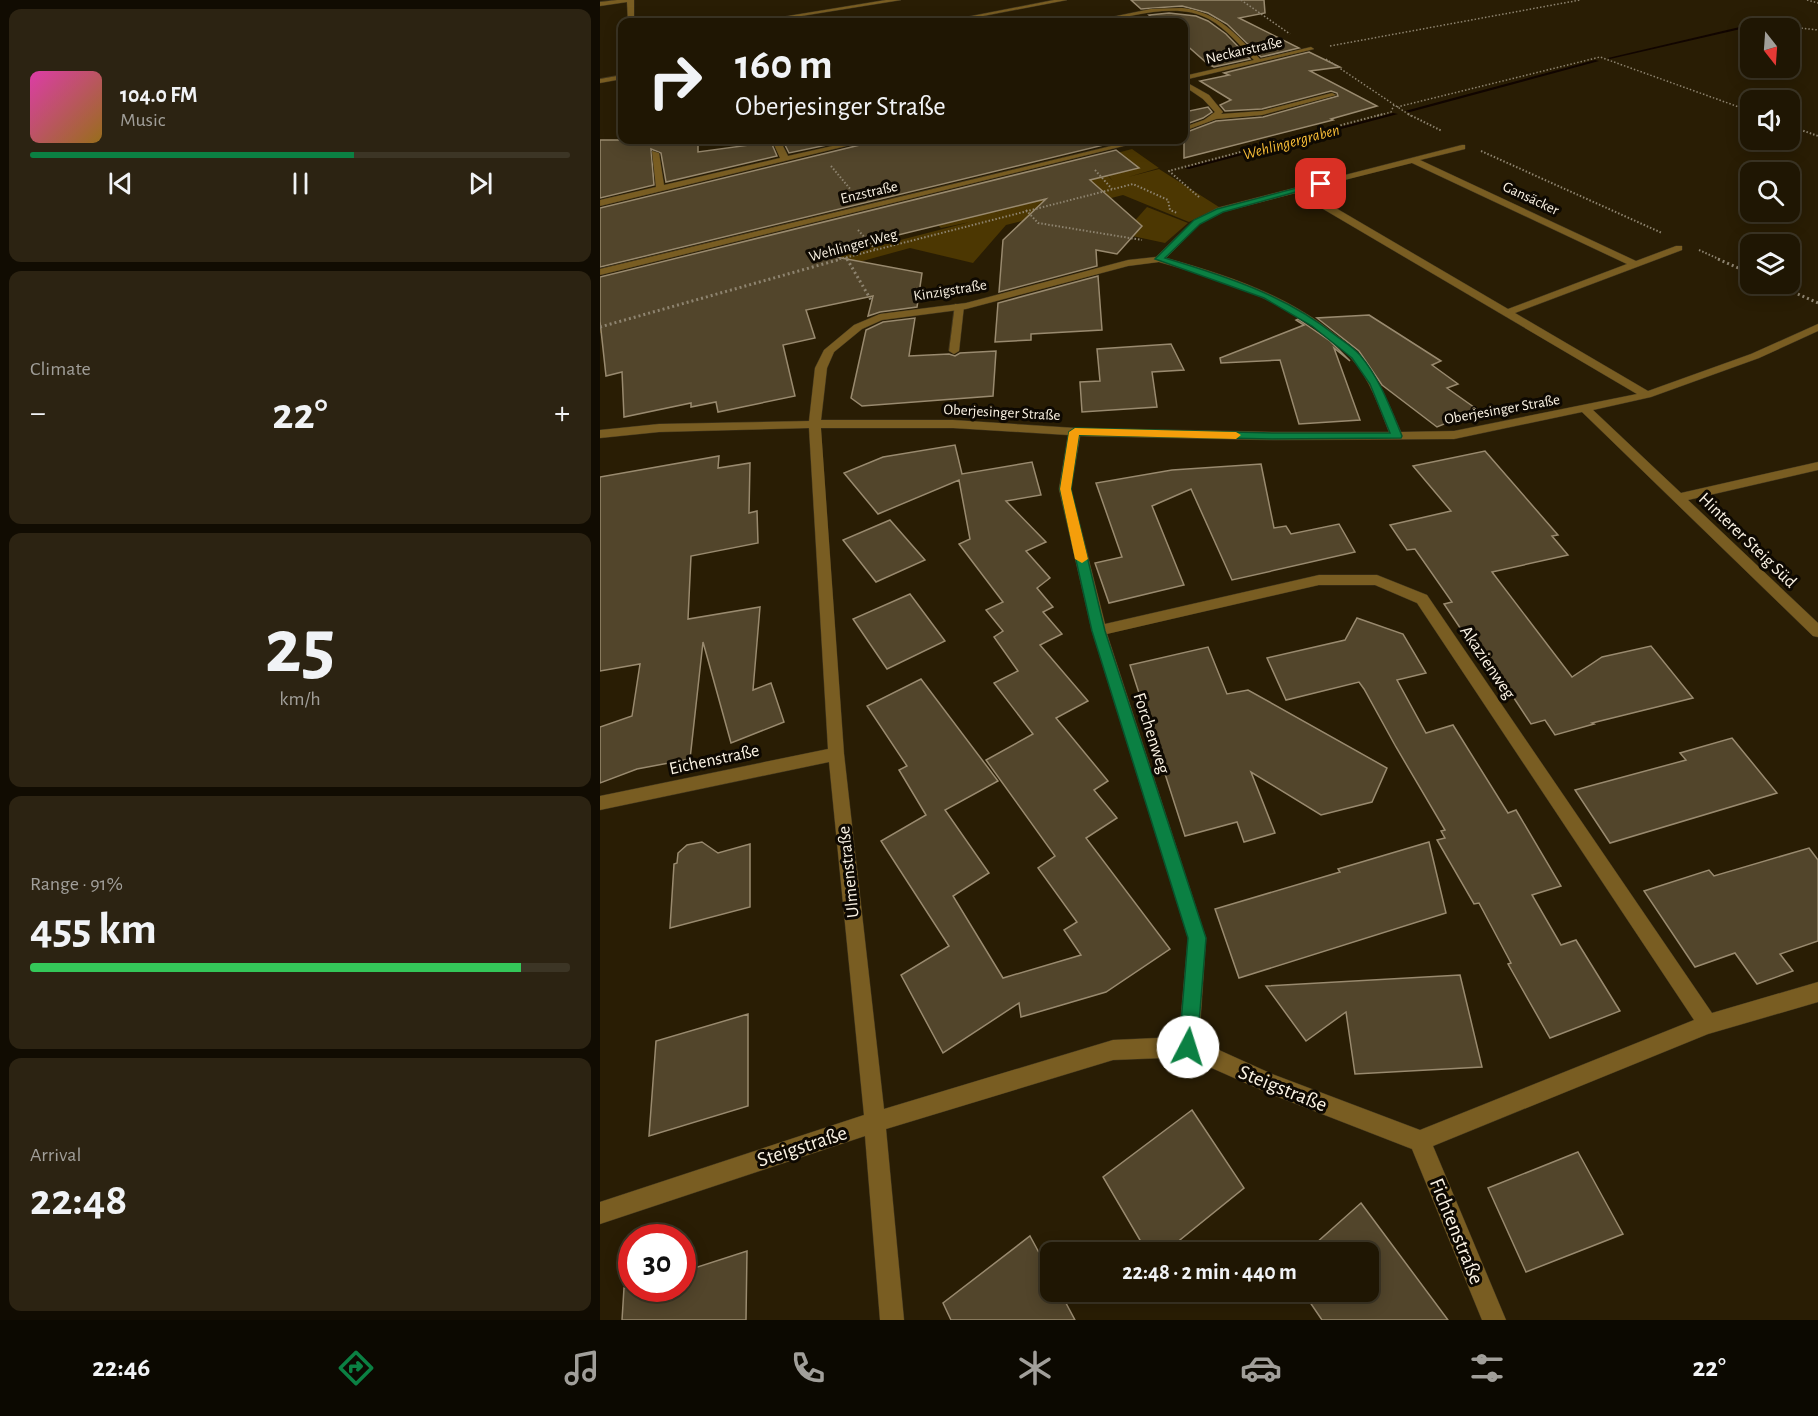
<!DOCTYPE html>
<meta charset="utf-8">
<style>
:root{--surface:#1f1603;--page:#2c2312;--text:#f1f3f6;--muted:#a19f9a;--line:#3c3525;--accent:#0b8043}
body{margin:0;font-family:"Alegreya Sans",sans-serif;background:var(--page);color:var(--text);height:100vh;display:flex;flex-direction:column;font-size:22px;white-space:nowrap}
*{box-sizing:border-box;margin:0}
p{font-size:20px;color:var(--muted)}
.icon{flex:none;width:33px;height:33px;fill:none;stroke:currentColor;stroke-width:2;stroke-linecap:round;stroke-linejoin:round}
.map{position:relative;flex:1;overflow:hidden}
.details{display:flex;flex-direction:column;gap:9px;padding:9px;background:#110c02;width:600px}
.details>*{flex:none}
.hud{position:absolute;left:18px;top:18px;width:570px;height:126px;border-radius:12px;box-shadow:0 3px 15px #0003,0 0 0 2px var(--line);background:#1f1603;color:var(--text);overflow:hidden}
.needle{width:39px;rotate:163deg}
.tools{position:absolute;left:1140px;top:18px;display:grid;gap:12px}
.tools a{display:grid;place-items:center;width:60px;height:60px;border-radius:12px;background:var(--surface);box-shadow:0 3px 15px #0003,0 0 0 2px var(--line);font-size:30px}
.speed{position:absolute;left:18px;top:1224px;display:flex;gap:12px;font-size:30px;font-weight:700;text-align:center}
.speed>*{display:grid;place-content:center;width:78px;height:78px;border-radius:50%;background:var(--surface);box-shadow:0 3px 15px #0003,0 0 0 2px var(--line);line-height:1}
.speed .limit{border:9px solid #d22;background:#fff;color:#111}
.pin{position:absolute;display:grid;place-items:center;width:51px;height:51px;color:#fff;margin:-26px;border-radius:12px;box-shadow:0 3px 9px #0006}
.me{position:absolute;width:66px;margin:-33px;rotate:5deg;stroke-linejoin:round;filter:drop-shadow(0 0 4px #0008)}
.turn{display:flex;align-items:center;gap:21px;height:126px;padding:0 18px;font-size:27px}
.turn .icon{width:78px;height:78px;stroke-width:2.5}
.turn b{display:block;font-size:42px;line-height:51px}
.big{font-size:45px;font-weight:600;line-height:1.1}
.details .widget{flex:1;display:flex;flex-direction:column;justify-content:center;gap:9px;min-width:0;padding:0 21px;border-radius:12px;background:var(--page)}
.details .dial{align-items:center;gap:0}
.dial b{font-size:78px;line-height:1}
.song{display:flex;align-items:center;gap:18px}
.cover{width:72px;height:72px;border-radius:9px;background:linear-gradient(135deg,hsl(320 70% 55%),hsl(40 70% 35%))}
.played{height:6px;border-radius:3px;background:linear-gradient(90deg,var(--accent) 60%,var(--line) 60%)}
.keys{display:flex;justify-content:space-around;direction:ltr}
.heat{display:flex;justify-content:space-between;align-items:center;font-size:33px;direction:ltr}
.charge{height:9px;border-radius:4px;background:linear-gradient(90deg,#34c759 91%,var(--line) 0)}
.trip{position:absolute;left:440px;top:1242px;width:339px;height:60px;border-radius:12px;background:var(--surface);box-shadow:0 3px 15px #0003,0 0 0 2px var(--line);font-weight:600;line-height:60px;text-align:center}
.tabs{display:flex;height:96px;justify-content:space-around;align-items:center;background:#0c0901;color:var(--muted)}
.tabs .icon{width:42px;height:42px}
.tabs .selected{color:var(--accent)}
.tabs b{font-size:27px;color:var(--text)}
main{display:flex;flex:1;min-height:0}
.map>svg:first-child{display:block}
</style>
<main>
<section class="details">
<div class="widget">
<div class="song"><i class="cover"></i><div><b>104.0 FM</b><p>Music</p></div></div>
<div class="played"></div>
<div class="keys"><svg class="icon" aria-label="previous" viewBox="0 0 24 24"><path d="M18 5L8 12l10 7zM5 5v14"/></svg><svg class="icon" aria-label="pause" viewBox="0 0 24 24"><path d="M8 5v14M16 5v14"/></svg><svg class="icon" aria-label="next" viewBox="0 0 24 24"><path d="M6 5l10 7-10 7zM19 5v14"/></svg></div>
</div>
<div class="widget"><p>Climate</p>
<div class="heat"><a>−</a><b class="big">22°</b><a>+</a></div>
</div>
<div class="widget dial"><b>25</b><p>km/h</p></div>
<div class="widget"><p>Range · 91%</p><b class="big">455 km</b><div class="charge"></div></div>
<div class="widget"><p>Arrival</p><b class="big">22:48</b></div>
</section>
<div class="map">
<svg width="1218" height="1320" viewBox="0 0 1218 1320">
<rect width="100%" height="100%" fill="#291d04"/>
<g fill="#4c3702">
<polygon points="532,149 559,168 528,177 559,169 619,207 589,222 523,195 406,225 373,263 310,248 0,333 0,323 67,304 244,220 268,247 254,252 370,222 341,228 330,217 372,188 398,214 382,196 423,175 450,200 436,205 452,201 477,163 495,181 479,162 492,160 513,181 494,159"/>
<polygon points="547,207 588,223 565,243 523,234"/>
</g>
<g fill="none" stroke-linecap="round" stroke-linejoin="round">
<g fill="#110500" fill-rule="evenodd">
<polygon points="1178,18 1180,20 1010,59 1008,58"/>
<polygon points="995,60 999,61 810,112 805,111"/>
<polygon points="793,113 798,114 589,169 584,168"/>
</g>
</g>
<g fill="#52452b" stroke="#998a6f" stroke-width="1.5">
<polygon points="531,0 664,0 665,13 639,18 699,48 661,57 627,24 608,13 582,6 541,9"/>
<polygon points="569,13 596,16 608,21 626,34 650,59 614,67 608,64 584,43 584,22 558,22 549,15"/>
<polygon points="709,52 740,67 710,71 777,106 731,119 733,120 584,158 584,133 616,121 663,117 738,96 737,93 731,91 662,109 625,111 620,105 631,100 600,81 629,75 624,73"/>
<polygon points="608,107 612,112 603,118 584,125 584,112"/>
<polygon points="0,140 98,140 98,152 171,142 177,156 66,182 61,153 51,149 54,185 0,198"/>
<polygon points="191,140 251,140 189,153 183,141"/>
<polygon points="273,140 502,140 508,144 0,267 0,208 272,142"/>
<polygon points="516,150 539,168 490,180 542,226 517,254 496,250 497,266 399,292 403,240 446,199 220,254 322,273 317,307 280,312 268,316 273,296 206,310 215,338 183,345 195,396 118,412 116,402 91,407 91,403 24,417 22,372 6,376 0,321 0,277"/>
<polygon points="498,276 502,330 431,334 431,340 395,342 398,303"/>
<polygon points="769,315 841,361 832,365 858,384 847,388 878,410 837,427 782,385 759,351 717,318"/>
<polygon points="315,318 309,356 349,354 355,356 360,353 396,351 393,396 262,406 251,398 266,330 283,322"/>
<polygon points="698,319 730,341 750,361 734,348 760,420 699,424 680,360 621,363 620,358 704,325 696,320"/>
<polygon points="571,344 584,370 552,372 557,407 482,412 480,382 500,381 497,349"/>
<polygon points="355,445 362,474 432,462 441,495 406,501 446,542 426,551 450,578 437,588 453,607 443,612 462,634 440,645 488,701 456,718 508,781 494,790 517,818 486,838 570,949 506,992 421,1017 419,1003 343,1053 301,975 349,946 281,841 326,815 299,770 307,766 267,706 321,679 398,781 345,810 389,873 353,896 403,978 481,955 464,930 477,922 438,868 455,856 386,760 433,734 394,683 418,671 394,637 403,631 386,610 403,602 359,544 370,539 359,480 278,514 244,473 283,457"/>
<polygon points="885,451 958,535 952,536 968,555 892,572 972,677 1002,657 1051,646 1093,698 992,723 994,724 955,735 945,720 931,724 881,648 875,650 844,604 852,602 815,549 807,550 790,525 851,511 813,466"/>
<polygon points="119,456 118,468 150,463 149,513 157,511 158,543 91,556 88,619 160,607 153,690 171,683 184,722 131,743 103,642 90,759 37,769 0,783 0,727 32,716 40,664 0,671 0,477"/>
<polygon points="661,464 674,528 686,526 691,534 739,524 755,552 632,580 591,489 552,506 584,585 509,603 495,563 522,557 496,483 572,470"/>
<polygon points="290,520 325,560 276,582 243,540"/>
<polygon points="310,594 345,641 287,669 253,619"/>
<polygon points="757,618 803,634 826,673 797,680 826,733 853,725 908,813 916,810 961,886 932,895 961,945 976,940 1020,1011 950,1038 908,964 911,963 879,903 874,904 837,840 845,838 841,831 845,830 796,747 764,689 759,682 686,700 667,658 745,640"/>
<polygon points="608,647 627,694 648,690 787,768 772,802 721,815 651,772 675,833 644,842 637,822 585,836 530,665"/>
<polygon points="1132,738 1177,793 1010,843 975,790 1086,760 1080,753"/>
<polygon points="102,842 118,853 150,844 150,907 70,928 74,864 77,863 78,853 87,845"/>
<polygon points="829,842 846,913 639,978 615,909 740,872 738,869"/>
<polygon points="1209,848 1218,860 1218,941 1180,954 1193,971 1157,984 1135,953 1095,967 1044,891 1109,870 1114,876"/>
<polygon points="860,975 882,1067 755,1074 746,1012 706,1041 666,986"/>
<polygon points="148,1014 148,1106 49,1136 56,1041"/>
<polygon points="592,1110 644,1188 565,1252 547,1252 503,1177"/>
<polygon points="978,1152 1023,1234 926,1272 888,1188"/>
<polygon points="761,1203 848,1320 722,1320 703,1292 768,1292 768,1252 706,1252"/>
<polygon points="430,1236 450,1273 450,1292 460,1292 475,1320 351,1320 343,1303"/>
<polygon points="147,1251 146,1320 22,1320 24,1288 82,1288 82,1272"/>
</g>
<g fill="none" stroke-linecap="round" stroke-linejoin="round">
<defs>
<polygon id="lane" points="355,304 364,306 359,351 354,354 349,351"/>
<g id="street">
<polygon points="17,0 34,0 34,22 28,22 27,2 0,6 0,2"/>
<polygon points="286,0 301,0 164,22 152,22"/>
<polygon points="454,0 467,0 352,22 341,22"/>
<path d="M582,8c38,5 53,26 78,51l51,-12 3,2 -130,31v-4l70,-16c-14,-14 -27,-31 -45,-41 -32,-18 -78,-2 -111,3h-11l64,-13z"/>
<polygon points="22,75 22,79 0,83 0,79"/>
<polygon points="584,81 609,95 623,112 621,114 662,111 732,93 736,95 662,115 616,119 584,131 584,127 604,120 615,112 603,99 584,86"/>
<polygon points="172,140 180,140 188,156 259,140 271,140 0,206 0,200 56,187 52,151 59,153 64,185 180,158"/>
<polygon points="536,140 548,140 0,275 0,269"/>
<path d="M862,145h3v4l-45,11 216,101 40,-15h6v4l-167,63 133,78 103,-37 67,-30v7l-59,27 -108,39 -58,13 88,83 137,-31v8l-130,30 130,123v14l-5,-1 -231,-224 -128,27 -181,1 -193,-4 -9,53 34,135 214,-49h58l50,20 285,418 106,-31v20l-110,32 -275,112 73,174h-24l-70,-171 -144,-56 -81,-36 -74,3 -227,69 18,191h-24l-15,-184 -265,88v-22l264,-87 -35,-353 -229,48v-14l228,-47 -19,-321 -150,4 -59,6v-8l59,-6 150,-3 6,-53 9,-18 30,-25 26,-11 86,-11 162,-43 28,-3 38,-37 23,-12zM812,163l215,101 -119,45 -203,-119zM696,193l341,201 -183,37 -53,1c-12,-27 -22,-54 -41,-77 -7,-8 -16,-14 -24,-20 -50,-41 -110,-60 -170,-77l34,-34 23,-12zM559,262c67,19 142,43 192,96 19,21 28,49 38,74h-116l-198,-4 -122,-8h-132l6,-52 7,-16 28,-23 20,-9 84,-11 162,-43zM221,428h132l115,7 -9,54 33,142 96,307 -9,99 -66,3 -229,69 -40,-355zM719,585h56l42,18 277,417 -274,110 -148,-56 -73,-33 7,-103 -99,-304z"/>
</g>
</defs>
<use href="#lane" stroke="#42371f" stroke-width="1"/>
<use href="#street" stroke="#42371f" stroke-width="1"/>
<g stroke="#8e8470" stroke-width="1.5" stroke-dasharray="1.5 2" stroke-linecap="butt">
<polyline points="641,0 690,34"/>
<polyline points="1207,0 1218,3"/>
<polyline points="1156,27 1181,26 1218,30"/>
<polyline points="730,46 980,0"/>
<polyline points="726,59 811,116"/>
<polyline points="797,107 1000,57 1150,111"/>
<polyline points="777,116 791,112 794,105"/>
</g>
<g stroke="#8e8470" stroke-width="2" stroke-dasharray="1.5 2" stroke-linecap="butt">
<polyline points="808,114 842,131"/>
<polyline points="1190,126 1218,136"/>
<polyline points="881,151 1062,233"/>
<polyline points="231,166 251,190"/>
<polyline points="495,170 512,189"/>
<polyline points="599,197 569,171 783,114"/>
<polyline points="426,210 438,223 542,240"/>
<polyline points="258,230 275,249"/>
<polyline points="1099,250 1121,260"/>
<polyline points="246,257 248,260"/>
<polyline points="236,260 533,184 568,200 570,210 577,213"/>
</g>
<g stroke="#8e8470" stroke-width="3" stroke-dasharray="2 3" stroke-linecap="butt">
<polyline points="247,259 271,300"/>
<polyline points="1118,259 1150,273"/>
<polyline points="1175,284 1218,303"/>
<polyline points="0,327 241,259"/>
</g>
<use href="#lane" fill="#795d22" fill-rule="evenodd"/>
<use href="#street" fill="#795d22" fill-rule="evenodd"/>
</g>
<path fill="#0b8043" stroke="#07532c" stroke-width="1.5" d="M719,182l6,2 -102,28 -23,12 -35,34c60,18 120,37 170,77 8,6 18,12 25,20 20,24 30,52 42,81l-1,2 -128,1 -194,-4 -8,54 34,142 101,307 -9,109 -2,7 -7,2 -6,-2 -3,-7 9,-109 -96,-307 -32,-142 9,-57 6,-4 198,5h117l-20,-49 -18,-26 -40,-32 -48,-28 -109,-39 39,-39 23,-11z"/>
<polygon fill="#f59e0b" points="475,428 636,432 641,435 636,439 479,435 471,489 488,559 482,563 475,559 460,489 469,432"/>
<g text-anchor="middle" stroke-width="6" stroke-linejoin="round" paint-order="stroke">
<g font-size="15" fill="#faf2e3" stroke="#0e0902">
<text transform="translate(644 50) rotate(-13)" y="5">Neckarstraße</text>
<text transform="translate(269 192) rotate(-13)" y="5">Enzstraße</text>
<text transform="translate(931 198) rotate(25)" y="5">Gansäcker</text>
<text transform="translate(253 245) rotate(-15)" y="5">Wehlinger Weg</text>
<text transform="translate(350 290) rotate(-9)" y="5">Kinzigstraße</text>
<text transform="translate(902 409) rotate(-10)" y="5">Oberjesinger Straße</text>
<text transform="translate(402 412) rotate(3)" y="5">Oberjesinger Straße</text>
</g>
<g font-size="16" font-style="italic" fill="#f9be37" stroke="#0e0902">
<text transform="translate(691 141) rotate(-15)" y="6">Wehlingergraben</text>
</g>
<g font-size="18" fill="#faf2e3" stroke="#0e0902">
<text transform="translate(1148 540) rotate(44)" y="6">Hinterer Steig Süd</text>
<text transform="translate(888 662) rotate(56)" y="6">Akazienweg</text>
<text transform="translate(552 733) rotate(72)" y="6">Forchenweg</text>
<text transform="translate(114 759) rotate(-12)" y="6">Eichenstraße</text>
<text transform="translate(248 872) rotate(-96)" y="6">Ulmenstraße</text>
</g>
<g font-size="21" fill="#faf2e3" stroke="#0e0902">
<text transform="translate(683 1088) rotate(22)" y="7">Steigstraße</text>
<text transform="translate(202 1146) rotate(-18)" y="7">Steigstraße</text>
<text transform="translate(857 1231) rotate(68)" y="7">Fichtenstraße</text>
</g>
</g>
</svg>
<div class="tools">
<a><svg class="needle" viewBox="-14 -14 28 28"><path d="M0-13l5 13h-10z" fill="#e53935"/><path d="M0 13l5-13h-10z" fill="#a19f9a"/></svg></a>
<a><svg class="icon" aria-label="sound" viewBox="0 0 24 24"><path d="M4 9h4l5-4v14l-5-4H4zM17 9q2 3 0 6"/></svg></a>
<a><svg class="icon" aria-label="search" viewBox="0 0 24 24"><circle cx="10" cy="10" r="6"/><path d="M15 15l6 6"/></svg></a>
<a><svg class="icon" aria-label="layers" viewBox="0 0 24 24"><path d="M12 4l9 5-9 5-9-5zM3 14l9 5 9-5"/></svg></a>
</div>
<div class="speed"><div class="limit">30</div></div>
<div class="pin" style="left:721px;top:184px;background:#d93025"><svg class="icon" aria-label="arrive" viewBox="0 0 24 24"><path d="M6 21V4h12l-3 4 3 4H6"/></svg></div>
<svg class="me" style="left:588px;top:1047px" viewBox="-20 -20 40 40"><circle r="19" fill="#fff"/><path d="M0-13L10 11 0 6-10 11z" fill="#0b8043"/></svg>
<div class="trip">22:48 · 2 min · 440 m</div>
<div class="hud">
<div class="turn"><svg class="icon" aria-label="right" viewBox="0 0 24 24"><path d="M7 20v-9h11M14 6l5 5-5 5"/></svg><div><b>160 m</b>Oberjesinger Straße</div></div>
</div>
</div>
</main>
<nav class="tabs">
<b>22:46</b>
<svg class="icon selected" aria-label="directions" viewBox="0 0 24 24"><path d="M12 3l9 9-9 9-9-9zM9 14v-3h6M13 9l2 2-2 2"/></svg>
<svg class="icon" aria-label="music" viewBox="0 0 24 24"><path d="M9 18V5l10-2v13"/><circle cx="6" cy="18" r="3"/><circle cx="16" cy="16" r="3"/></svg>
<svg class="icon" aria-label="phone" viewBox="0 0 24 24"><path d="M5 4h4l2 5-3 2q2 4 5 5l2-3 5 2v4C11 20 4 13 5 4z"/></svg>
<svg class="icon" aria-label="climate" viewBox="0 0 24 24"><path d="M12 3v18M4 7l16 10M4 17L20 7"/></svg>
<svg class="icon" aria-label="car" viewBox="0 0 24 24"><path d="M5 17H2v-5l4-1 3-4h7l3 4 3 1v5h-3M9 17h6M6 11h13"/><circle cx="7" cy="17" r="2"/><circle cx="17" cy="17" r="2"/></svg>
<svg class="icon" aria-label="filters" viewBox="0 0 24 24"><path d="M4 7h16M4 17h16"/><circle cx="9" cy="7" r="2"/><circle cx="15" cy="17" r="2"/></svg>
<b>22°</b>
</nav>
